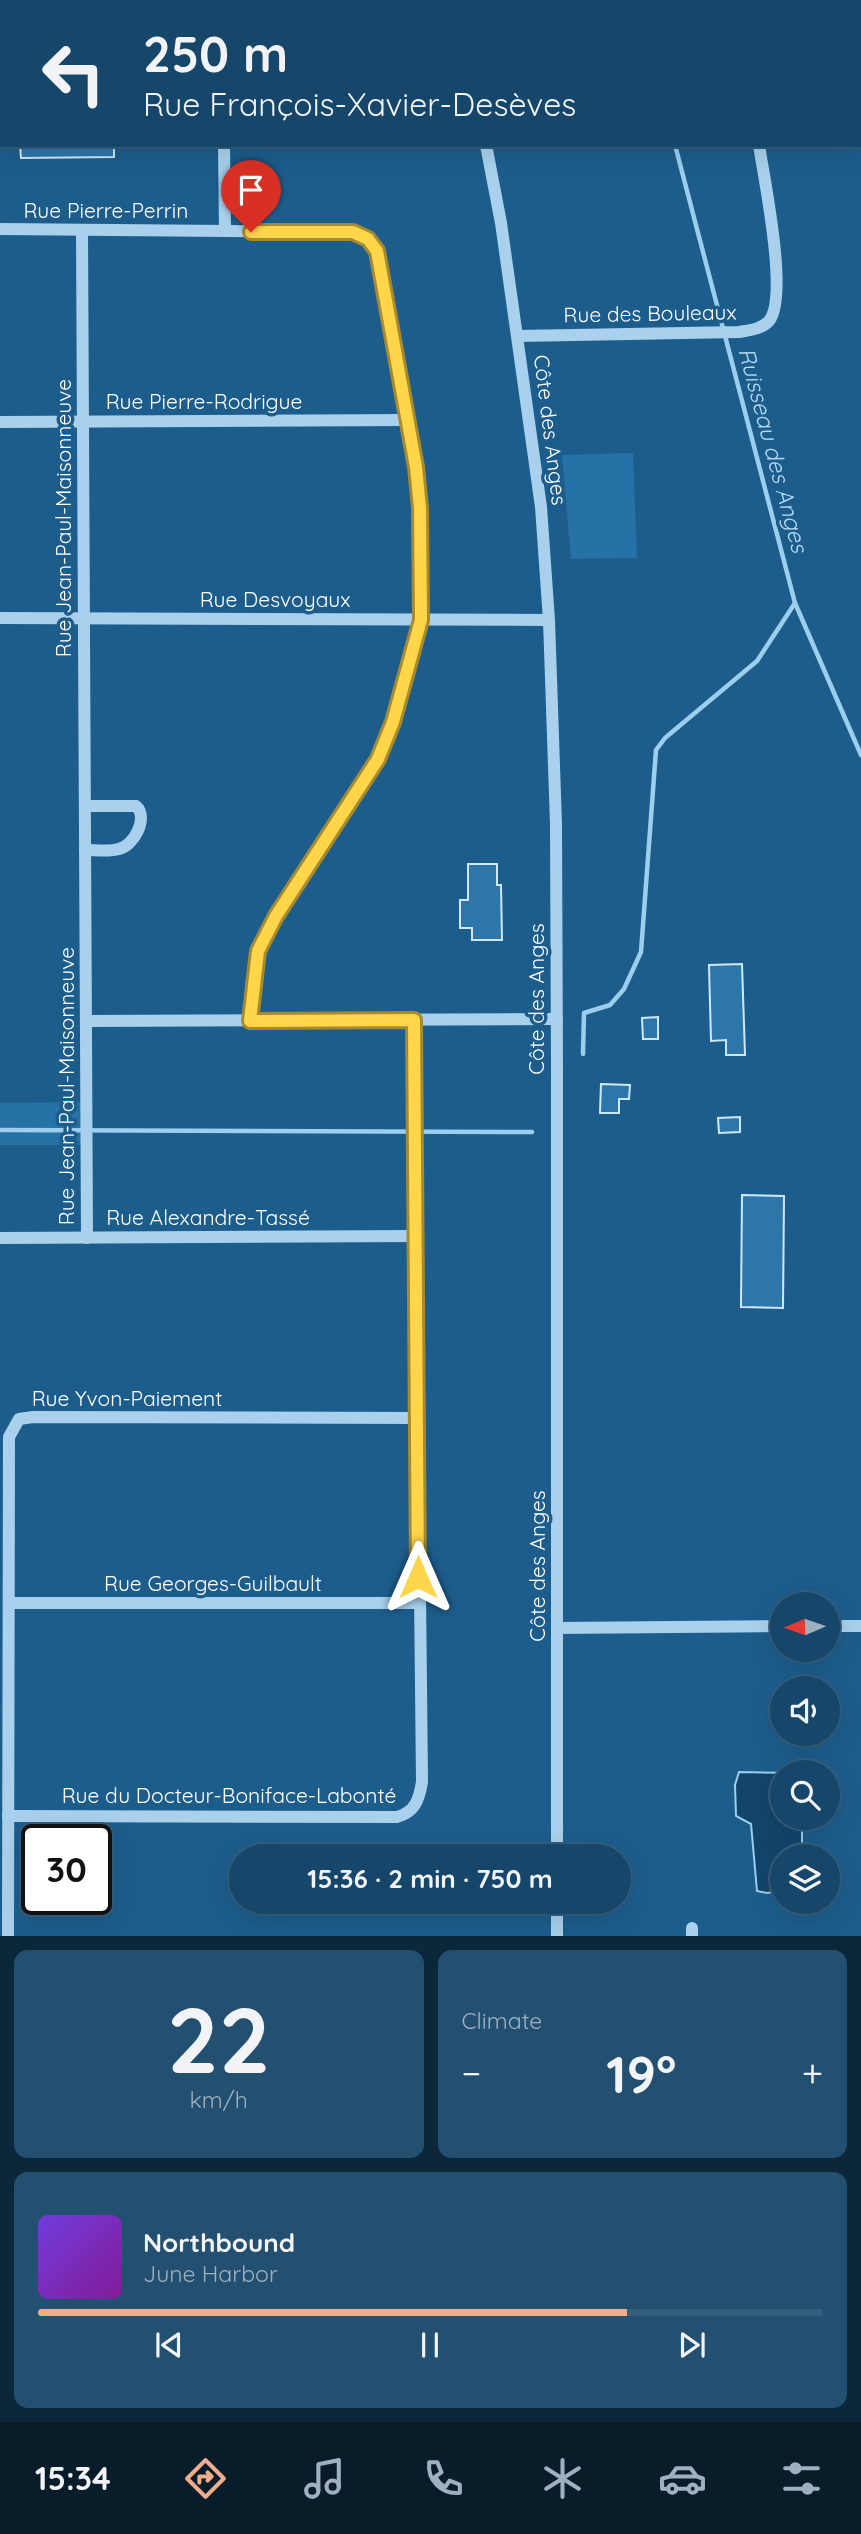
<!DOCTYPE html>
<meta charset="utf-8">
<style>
:root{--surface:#164669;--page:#235071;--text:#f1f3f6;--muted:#9eb1c0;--line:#355e7d;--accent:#eead8d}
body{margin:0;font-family:Quicksand,sans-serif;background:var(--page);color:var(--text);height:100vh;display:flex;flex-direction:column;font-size:26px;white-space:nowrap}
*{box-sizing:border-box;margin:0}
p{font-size:23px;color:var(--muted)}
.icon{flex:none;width:38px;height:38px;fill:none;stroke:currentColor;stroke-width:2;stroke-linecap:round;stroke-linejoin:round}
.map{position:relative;height:1936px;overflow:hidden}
.drawer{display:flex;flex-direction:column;gap:14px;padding:14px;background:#0c263a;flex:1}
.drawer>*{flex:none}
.hud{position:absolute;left:0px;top:0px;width:861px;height:147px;box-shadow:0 7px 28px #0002,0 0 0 2px var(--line);background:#164669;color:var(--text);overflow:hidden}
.needle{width:46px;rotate:268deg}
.tools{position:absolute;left:770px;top:1592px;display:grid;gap:14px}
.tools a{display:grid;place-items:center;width:70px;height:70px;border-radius:50%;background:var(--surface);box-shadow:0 7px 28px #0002,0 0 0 2px var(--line);font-size:35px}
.speed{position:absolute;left:21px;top:1824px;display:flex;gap:14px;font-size:35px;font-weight:700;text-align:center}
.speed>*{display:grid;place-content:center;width:91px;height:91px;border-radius:50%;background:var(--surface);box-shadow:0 7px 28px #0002,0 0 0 2px var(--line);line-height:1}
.speed .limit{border:4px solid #111;border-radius:10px;background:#fff;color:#111}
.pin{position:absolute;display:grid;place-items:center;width:60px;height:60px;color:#fff;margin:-72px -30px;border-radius:50% 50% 50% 0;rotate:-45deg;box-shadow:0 0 7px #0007}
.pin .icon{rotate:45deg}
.me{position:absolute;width:77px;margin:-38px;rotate:0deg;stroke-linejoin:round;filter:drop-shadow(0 0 5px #0008)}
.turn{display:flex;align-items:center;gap:24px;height:147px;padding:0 28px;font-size:32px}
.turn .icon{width:91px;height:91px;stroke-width:2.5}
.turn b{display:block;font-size:49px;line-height:60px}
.big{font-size:52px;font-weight:800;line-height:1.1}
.drawer .tile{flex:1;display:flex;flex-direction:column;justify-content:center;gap:10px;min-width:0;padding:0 24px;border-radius:14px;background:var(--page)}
.drawer .dial{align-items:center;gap:0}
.dial b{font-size:91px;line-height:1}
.song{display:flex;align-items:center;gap:21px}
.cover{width:84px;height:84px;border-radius:10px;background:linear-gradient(135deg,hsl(260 70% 55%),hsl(290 70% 35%))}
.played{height:7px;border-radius:4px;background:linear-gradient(90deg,var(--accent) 75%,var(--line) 75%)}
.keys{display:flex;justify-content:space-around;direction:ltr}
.heat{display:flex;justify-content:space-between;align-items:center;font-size:38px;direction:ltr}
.drawer .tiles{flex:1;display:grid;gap:14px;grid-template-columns:1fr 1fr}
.tile:last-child{grid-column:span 2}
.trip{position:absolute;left:229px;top:1844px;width:402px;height:70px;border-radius:35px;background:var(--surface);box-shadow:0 7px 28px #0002,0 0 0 2px var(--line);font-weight:800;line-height:70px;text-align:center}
.dock{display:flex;height:112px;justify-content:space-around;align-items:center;background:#091c2a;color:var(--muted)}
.dock .icon{width:49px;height:49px}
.dock .selected{color:var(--accent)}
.dock b{font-size:32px;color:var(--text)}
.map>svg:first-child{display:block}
</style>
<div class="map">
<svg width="861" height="1936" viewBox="0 0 861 1936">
<rect width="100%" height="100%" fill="#1d5d8c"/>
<g fill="#2671a5">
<polygon points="633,453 637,558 571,559 562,455"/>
<polygon points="86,1102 87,1145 0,1145 0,1103"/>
</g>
<polygon fill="#13456b" stroke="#9cceee" stroke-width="2" points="739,1772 793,1773 782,1773 782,1818 802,1818 802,1857 782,1857 782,1891 767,1893 757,1891 751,1824 736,1816 735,1785"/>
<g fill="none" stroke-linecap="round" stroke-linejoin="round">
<g stroke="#9cceee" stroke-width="4.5">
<polyline points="637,0 638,2"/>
<polyline points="675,145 795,603 861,755"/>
<polyline points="583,1054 584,1013 610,1005 624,989 641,952 656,750 665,738 757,661 795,603"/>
<polyline points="0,1130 532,1132"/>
</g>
</g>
<g fill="#2c76aa" stroke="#cfe8f9" stroke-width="2">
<polygon points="20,145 114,145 114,157 21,158"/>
<polygon points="468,864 497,864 497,885 501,885 502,940 472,940 472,928 460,928 460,900 468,900"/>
<polygon points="742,964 745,1055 726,1055 726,1040 711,1041 709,965"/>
<polygon points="658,1017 658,1039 643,1039 642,1018"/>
<polygon points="601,1084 630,1085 629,1099 619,1099 619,1113 600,1113"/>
<polygon points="740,1117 740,1132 719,1133 718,1118"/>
<polygon points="742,1195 784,1196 783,1308 741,1307"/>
</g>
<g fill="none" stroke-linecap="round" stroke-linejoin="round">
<g stroke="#a9d1ed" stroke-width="12">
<polyline points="221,0 221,2"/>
<polyline points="460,0 460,2"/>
<polyline points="736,0 736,2"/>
<polyline points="224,145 225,231"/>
<polyline points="486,145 501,223 541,507 549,620 556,824 557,1069 557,1857"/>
<polyline points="0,229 353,232 368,239 378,251 416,468 420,508 421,620 393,722 378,759 276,916 258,951 250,1021"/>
<polyline points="82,230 87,1238"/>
<path d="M518,336l221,-4c11,-2 23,-3 30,-11 20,-24 -5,-142 -10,-176"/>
<polyline points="0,422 408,420"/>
<polyline points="0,618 549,620"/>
<path d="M85,806h51c13,11 -2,40 -17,43 -10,3 -23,1 -34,1"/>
<polyline points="86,1021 557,1019"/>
<polyline points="0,1238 416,1236"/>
<polyline points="9,1603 418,1603"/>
<polyline points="828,1626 861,1626"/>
<polyline points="557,1628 782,1626"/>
<path d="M8,1816l389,1c18,-5 22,-17 25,-35l-8,-762"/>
<polyline points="692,1928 692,1936"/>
<polyline points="8,1936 9,1437 19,1419 33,1417 418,1418"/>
<polyline points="557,1936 557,1902"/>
</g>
</g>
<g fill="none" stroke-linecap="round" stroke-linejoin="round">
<defs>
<polyline id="route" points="251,232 353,232 368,239 377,251 416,467 420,508 421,620 393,722 378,759 276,916 258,951 250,1021 414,1020 418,1577"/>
</defs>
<use href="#route" stroke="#a68a30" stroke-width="18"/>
<use href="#route" stroke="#ffd54a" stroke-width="12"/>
</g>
<g text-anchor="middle" stroke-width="7" stroke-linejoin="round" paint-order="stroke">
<g font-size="21" fill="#fff" stroke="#1d5d8c">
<text x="106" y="218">Rue Pierre-Perrin</text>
<text transform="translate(650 314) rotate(-1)" y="7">Rue des Bouleaux</text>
<text x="204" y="409">Rue Pierre-Rodrigue</text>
<text transform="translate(550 430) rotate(83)" y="7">Côte des Anges</text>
<text transform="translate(64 518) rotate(-90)" y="7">Rue Jean-Paul-Maisonneuve</text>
<text x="275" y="607">Rue Desvoyaux</text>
<text transform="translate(537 999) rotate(-90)" y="7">Côte des Anges</text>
<text transform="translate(67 1086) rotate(-90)" y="7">Rue Jean-Paul-Maisonneuve</text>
<text x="208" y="1225">Rue Alexandre-Tassé</text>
<text x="127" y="1406">Rue Yvon-Paiement</text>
<text transform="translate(538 1566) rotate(-90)" y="7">Côte des Anges</text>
<text x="213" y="1591">Rue Georges-Guilbault</text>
<text x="229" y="1803">Rue du Docteur-Boniface-Labonté</text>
</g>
<g font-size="23" font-style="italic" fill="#b5daf4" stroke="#1d5d8c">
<text transform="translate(773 450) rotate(75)" y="8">Ruisseau des Anges</text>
</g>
</g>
</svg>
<div class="tools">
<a><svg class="needle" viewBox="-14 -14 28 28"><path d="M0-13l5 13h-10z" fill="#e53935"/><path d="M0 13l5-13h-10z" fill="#9eb1c0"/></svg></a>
<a><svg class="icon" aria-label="sound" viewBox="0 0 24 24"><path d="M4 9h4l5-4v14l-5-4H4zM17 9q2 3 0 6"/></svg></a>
<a><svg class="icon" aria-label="search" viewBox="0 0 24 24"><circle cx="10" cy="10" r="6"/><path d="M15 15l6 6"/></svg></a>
<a><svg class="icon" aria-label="layers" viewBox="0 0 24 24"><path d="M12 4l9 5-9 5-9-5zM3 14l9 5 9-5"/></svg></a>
</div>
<div class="speed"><div class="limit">30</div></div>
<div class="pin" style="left:251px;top:232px;background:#d93025"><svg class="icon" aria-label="arrive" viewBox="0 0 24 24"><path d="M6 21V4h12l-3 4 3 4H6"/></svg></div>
<svg class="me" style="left:418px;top:1577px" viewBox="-20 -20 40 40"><path d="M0-17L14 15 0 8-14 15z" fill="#ffd54a" stroke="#fff" stroke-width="4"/></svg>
<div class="trip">15:36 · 2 min · 750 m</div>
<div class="hud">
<div class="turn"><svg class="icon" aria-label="left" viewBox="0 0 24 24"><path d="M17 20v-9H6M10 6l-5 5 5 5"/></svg><div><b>250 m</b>Rue François-Xavier-Desèves</div></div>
</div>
</div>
<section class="drawer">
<div class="tiles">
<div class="tile dial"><b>22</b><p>km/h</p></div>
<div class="tile"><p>Climate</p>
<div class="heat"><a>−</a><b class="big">19°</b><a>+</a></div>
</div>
<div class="tile">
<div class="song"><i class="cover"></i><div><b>Northbound</b><p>June Harbor</p></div></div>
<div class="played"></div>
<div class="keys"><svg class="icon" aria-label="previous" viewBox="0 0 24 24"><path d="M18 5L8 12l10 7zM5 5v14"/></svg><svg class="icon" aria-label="pause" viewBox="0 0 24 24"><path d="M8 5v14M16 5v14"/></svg><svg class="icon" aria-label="next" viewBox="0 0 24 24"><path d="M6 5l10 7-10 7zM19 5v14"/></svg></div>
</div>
</div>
</section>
<nav class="dock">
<b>15:34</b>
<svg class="icon selected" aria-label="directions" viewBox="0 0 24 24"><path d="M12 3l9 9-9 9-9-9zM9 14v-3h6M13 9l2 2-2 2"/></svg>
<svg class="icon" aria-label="music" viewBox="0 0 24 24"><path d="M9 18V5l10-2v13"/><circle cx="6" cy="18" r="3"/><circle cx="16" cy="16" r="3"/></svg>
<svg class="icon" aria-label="phone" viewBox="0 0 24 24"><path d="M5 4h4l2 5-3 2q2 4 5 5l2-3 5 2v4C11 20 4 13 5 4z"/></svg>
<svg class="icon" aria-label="climate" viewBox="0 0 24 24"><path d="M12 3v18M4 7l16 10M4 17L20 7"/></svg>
<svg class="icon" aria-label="car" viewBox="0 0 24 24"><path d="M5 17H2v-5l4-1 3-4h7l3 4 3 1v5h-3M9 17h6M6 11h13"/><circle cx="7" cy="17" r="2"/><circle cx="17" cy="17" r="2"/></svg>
<svg class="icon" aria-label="filters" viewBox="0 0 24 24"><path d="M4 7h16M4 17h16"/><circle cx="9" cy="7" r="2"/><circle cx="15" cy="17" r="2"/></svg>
</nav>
